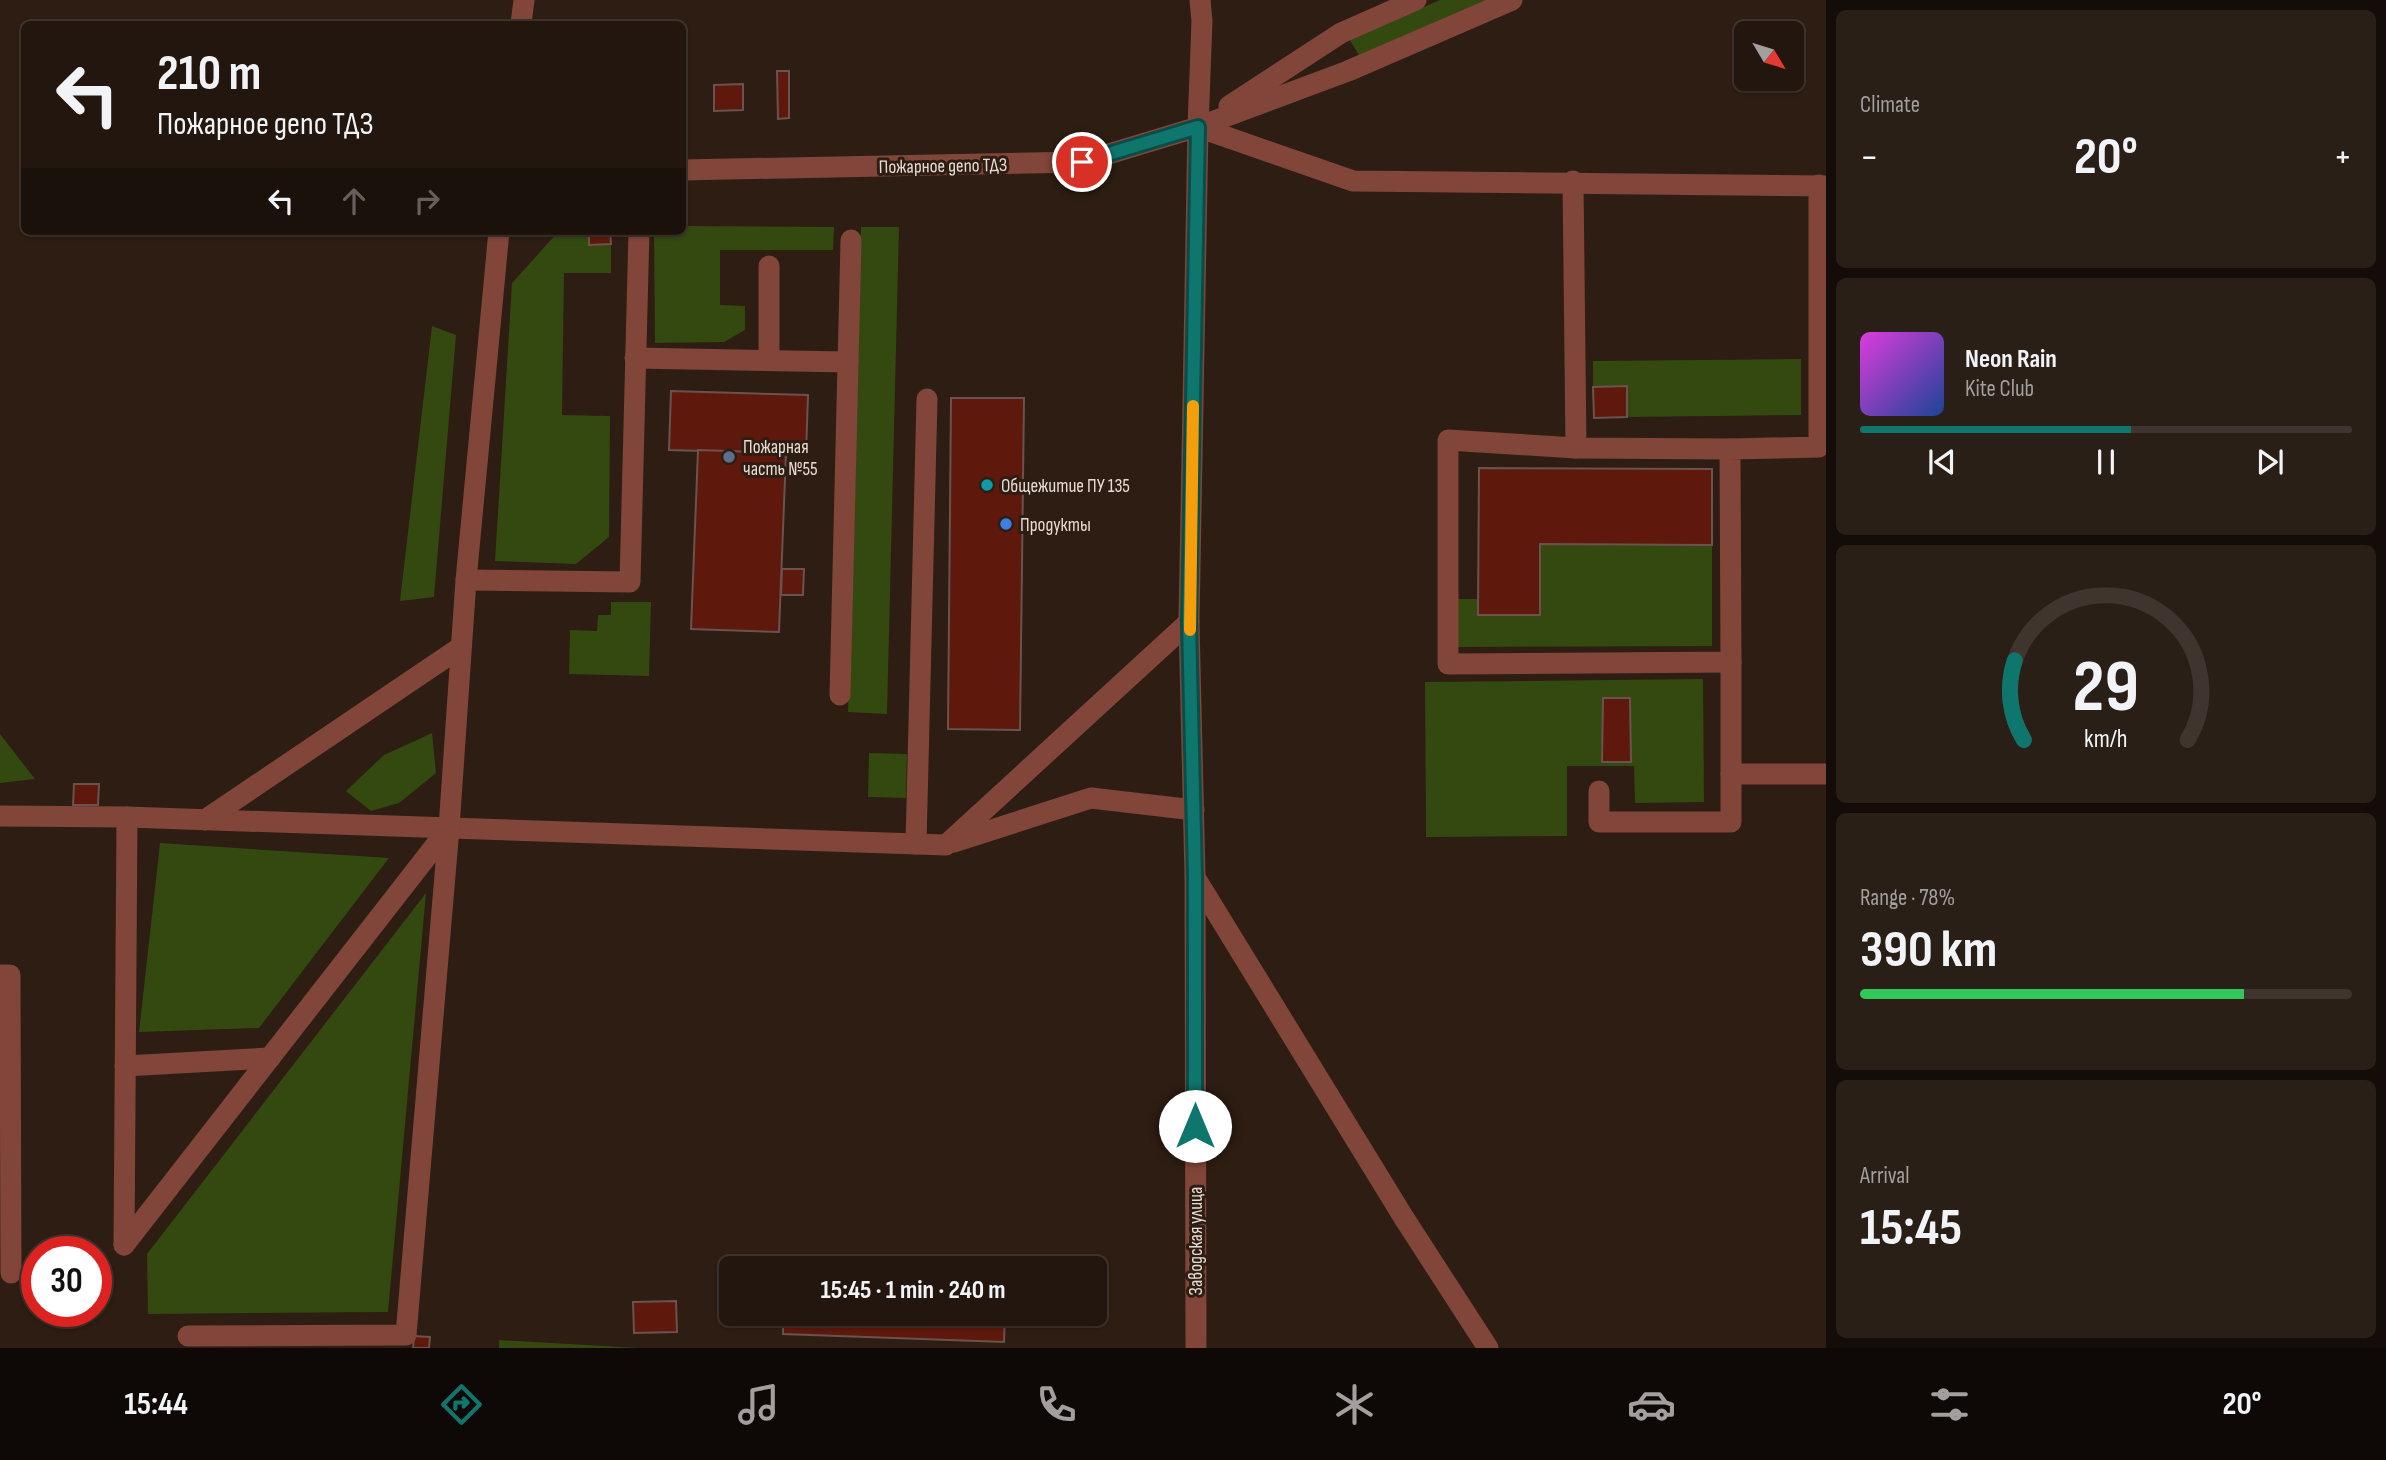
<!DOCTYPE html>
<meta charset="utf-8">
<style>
:root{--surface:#22160e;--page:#2a1f17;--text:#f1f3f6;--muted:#a29f9e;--line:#3f352e;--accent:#0f766e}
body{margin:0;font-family:"Sofia Sans Condensed",sans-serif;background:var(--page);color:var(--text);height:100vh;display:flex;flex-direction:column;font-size:26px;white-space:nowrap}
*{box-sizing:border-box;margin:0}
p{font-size:23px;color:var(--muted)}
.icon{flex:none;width:38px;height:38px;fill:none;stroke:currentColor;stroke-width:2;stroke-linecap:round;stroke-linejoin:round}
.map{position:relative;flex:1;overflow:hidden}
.details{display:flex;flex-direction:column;gap:10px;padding:10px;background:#130c08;width:560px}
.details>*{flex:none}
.banner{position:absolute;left:21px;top:21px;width:665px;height:214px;border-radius:10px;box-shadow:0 2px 5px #0004,0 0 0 2px var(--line);background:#22160e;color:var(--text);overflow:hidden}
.needle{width:46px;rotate:128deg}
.buttons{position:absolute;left:1734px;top:21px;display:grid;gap:14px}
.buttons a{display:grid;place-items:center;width:70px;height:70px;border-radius:10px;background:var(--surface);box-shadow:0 2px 5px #0004,0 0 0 2px var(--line);font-size:35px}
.speed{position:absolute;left:21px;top:1236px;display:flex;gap:14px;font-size:35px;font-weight:700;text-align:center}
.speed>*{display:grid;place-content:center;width:91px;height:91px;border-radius:50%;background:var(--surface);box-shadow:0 2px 5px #0004,0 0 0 2px var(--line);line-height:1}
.speed .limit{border:10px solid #d22;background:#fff;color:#111}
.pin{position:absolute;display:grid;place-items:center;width:60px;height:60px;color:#fff;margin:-30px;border:4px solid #fff;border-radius:50%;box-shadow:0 2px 7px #0007}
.me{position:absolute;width:77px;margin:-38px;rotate:0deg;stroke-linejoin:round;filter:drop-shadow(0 0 5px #0008)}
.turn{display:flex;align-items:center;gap:24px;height:147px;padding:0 21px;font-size:32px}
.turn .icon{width:91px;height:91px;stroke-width:2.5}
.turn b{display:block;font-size:49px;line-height:60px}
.lanes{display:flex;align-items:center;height:66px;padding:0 21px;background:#0003;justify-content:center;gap:35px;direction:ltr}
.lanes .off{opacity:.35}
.big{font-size:52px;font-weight:700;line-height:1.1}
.details .widget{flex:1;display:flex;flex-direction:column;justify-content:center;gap:10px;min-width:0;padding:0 24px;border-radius:10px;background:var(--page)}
.details .dial{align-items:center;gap:0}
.dial svg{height:182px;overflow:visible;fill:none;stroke:var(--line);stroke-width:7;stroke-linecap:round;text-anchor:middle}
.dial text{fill:var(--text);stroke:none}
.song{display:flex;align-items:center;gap:21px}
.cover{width:84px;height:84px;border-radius:10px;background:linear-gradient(135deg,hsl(300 70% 55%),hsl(220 70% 35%))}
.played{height:7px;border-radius:4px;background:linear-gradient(90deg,var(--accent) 55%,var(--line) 55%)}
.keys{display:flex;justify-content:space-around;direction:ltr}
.heat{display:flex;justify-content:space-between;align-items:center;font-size:38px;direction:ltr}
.charge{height:10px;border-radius:5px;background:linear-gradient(90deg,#34c759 78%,var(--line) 0)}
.trip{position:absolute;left:719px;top:1256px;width:388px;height:70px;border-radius:10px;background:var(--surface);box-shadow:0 2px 5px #0004,0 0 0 2px var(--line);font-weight:700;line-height:70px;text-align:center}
.tab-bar{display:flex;height:112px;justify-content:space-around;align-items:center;background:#0e0906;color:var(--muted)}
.tab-bar .icon{width:49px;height:49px}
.tab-bar .on{color:var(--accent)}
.tab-bar b{font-size:32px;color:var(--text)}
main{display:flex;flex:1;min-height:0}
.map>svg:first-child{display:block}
</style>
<main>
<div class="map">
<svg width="1826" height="1348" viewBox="0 0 1826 1348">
<rect width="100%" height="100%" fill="#2d1d12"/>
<g fill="#334910">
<polygon points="1440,0 1486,0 1359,55 1349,39"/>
<polygon points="683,226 834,227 833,250 720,250 720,305 745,306 745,330 724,342 655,343 654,231 682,231"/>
<polygon points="861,227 899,227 887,714 848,712"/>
<polygon points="559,231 589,231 589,244 611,244 611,273 564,273 562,415 610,416 609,537 576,564 495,561 512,283"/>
<polygon points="432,326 456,335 434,597 400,601"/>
<polygon points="1801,359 1801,415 1627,417 1627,387 1593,387 1593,361"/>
<polygon points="1540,544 1712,545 1712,646 1458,647 1457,599 1478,599 1479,615 1540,615"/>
<polygon points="611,602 651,602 649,676 569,674 570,630 597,631 598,615 611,615"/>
<polygon points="1703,679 1704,802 1635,803 1634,766 1567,766 1567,836 1426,837 1425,682"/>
<polygon points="432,733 436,773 399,803 371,811 346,791 384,755"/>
<polygon points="0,734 35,779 0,783"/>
<polygon points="869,753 907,754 906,798 868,797"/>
<polygon points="160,843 389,858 259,1028 139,1032"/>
<polygon points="426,893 388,1312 148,1314 147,1254"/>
<polygon points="499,1340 639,1348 499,1348"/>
</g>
<g fill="#5e180c" stroke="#6a534e" stroke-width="2">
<polygon points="777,71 789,71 789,118 778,119"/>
<polygon points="743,84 743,110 714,111 714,85"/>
<polygon points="589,231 610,231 611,244 589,245"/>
<polygon points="1627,386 1627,417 1594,418 1593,387"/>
<polygon points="671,391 808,395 806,454 669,450"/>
<polygon points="951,398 1024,398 1020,730 948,729"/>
<polygon points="698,450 786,453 779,632 691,629"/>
<polygon points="1479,468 1712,469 1712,545 1540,544 1540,615 1478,615"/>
<polygon points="782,569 804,569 803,595 781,595"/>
<polygon points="1603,698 1630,698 1631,762 1602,762"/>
<polygon points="74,784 99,784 98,805 73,805"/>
<polygon points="676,1301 677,1332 634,1333 633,1302"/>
<polygon points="783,1314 1005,1314 1004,1342 783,1334"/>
<polygon points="414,1336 430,1337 429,1348 413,1348"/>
</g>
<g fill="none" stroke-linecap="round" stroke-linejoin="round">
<g stroke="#814539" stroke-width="21">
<polyline points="521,24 524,0"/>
<polyline points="1229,106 1341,33 1416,0"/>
<polyline points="1198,127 1353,181 1826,186"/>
<polyline points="682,170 1082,162 1198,127 1348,71 1512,0"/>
<polyline points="1573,181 1576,448 1730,449"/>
<polyline points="635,358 848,362"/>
<polyline points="769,360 769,266"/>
<polyline points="1576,448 1448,440 1448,664 1731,662 1730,449 1819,447 1819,185"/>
<polyline points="466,580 630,582 639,231"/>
<polyline points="1731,662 1731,774 1826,774"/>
<polyline points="840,695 851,240"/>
<polyline points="1599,791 1599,822 1731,822 1731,774"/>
<polyline points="0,816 127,817 946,845 1189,622"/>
<polyline points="205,820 461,647"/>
<polyline points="954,842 1091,798 1194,810"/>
<polyline points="916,844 927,399"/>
<polyline points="1196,879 1404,1218 1488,1348"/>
<polyline points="0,975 10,975 11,1273"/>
<polyline points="125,1066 270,1058"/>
<polyline points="124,1245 449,828"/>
<polyline points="124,1245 127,817"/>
<polyline points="188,1336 406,1335 449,828 466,580 499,231"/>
<polyline points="1196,1348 1195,877 1189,622 1198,127 1202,21 1200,0"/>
</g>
</g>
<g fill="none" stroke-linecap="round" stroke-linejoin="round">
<defs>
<polyline id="route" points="1082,162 1198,127 1189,622 1195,877 1195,1126"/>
</defs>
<use href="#route" stroke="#0a4d48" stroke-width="18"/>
<use href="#route" stroke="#0f766e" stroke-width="12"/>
<polyline stroke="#f59e0b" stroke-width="12" points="1190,630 1193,406"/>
</g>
<circle fill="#5c6f8a" stroke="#2d1d12" stroke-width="2.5" cx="729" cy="457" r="7"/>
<circle fill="#0f9aa8" stroke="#2d1d12" stroke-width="2.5" cx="987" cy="485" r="7"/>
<circle fill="#3f7fe0" stroke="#2d1d12" stroke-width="2.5" cx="1006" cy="524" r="7"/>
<g text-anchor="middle" stroke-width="6" stroke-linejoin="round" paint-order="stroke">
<g font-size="19" fill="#e7dcd5" stroke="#2d1d12">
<text transform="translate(943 165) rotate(-1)" y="7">Пожарное депо ТДЗ</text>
<text transform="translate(1195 1241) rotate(-90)" y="7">Заводская улица</text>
</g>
<g font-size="19" fill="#e7dcd5" stroke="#2d1d12" text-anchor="start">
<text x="743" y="453">Пожарная<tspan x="743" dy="22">часть №55</tspan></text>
<text x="1001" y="492">Общежитие ПУ 135</text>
<text x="1020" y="531">Продукты</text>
</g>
</g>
</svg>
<div class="buttons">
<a><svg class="needle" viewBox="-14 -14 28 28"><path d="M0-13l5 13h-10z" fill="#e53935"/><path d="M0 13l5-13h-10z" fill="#a29f9e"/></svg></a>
</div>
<div class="speed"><div class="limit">30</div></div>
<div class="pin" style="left:1082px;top:162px;background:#d93025"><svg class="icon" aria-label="arrive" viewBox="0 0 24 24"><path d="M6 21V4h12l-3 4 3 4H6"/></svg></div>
<svg class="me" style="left:1195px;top:1126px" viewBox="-20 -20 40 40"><circle r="19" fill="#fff"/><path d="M0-13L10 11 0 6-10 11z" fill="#0f766e"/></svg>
<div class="trip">15:45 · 1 min · 240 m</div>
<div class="banner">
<div class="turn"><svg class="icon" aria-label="left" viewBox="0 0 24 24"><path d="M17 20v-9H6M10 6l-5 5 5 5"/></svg><div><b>210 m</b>Пожарное депо ТДЗ</div></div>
<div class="lanes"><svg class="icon" aria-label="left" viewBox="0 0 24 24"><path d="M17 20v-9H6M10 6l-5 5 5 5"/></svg><svg class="icon off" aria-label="ahead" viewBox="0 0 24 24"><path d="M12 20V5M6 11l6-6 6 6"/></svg><svg class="icon off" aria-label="right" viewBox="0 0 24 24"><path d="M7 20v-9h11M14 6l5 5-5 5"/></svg></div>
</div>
</div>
<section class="details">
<div class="widget"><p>Climate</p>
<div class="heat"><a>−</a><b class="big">20°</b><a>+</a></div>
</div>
<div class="widget">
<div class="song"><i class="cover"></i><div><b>Neon Rain</b><p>Kite Club</p></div></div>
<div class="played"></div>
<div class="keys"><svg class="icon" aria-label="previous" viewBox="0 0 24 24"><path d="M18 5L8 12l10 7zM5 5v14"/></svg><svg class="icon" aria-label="pause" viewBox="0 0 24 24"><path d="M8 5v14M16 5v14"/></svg><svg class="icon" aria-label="next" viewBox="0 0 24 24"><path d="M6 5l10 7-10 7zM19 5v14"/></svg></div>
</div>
<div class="widget dial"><svg viewBox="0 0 100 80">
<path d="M14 69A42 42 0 1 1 86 69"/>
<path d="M14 69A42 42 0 0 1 10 34" stroke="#0f766e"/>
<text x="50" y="56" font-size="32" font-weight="700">29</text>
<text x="50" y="72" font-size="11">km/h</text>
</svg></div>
<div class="widget"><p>Range · 78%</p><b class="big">390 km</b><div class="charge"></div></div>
<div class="widget"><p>Arrival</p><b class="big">15:45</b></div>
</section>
</main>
<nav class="tab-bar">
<b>15:44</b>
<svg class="icon on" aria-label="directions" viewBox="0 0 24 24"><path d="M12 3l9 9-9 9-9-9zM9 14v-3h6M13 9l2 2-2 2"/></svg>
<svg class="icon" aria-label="music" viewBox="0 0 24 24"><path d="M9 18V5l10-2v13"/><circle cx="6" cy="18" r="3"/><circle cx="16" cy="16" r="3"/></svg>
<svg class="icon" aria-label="phone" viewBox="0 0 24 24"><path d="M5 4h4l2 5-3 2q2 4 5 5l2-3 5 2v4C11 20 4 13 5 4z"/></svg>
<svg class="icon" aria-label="climate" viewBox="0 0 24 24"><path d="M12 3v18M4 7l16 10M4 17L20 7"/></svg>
<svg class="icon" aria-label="car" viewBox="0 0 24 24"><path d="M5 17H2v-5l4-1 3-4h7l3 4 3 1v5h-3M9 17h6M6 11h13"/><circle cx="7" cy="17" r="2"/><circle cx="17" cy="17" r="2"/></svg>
<svg class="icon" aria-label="filters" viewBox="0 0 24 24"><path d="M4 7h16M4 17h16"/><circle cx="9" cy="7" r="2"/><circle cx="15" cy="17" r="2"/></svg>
<b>20°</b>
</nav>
